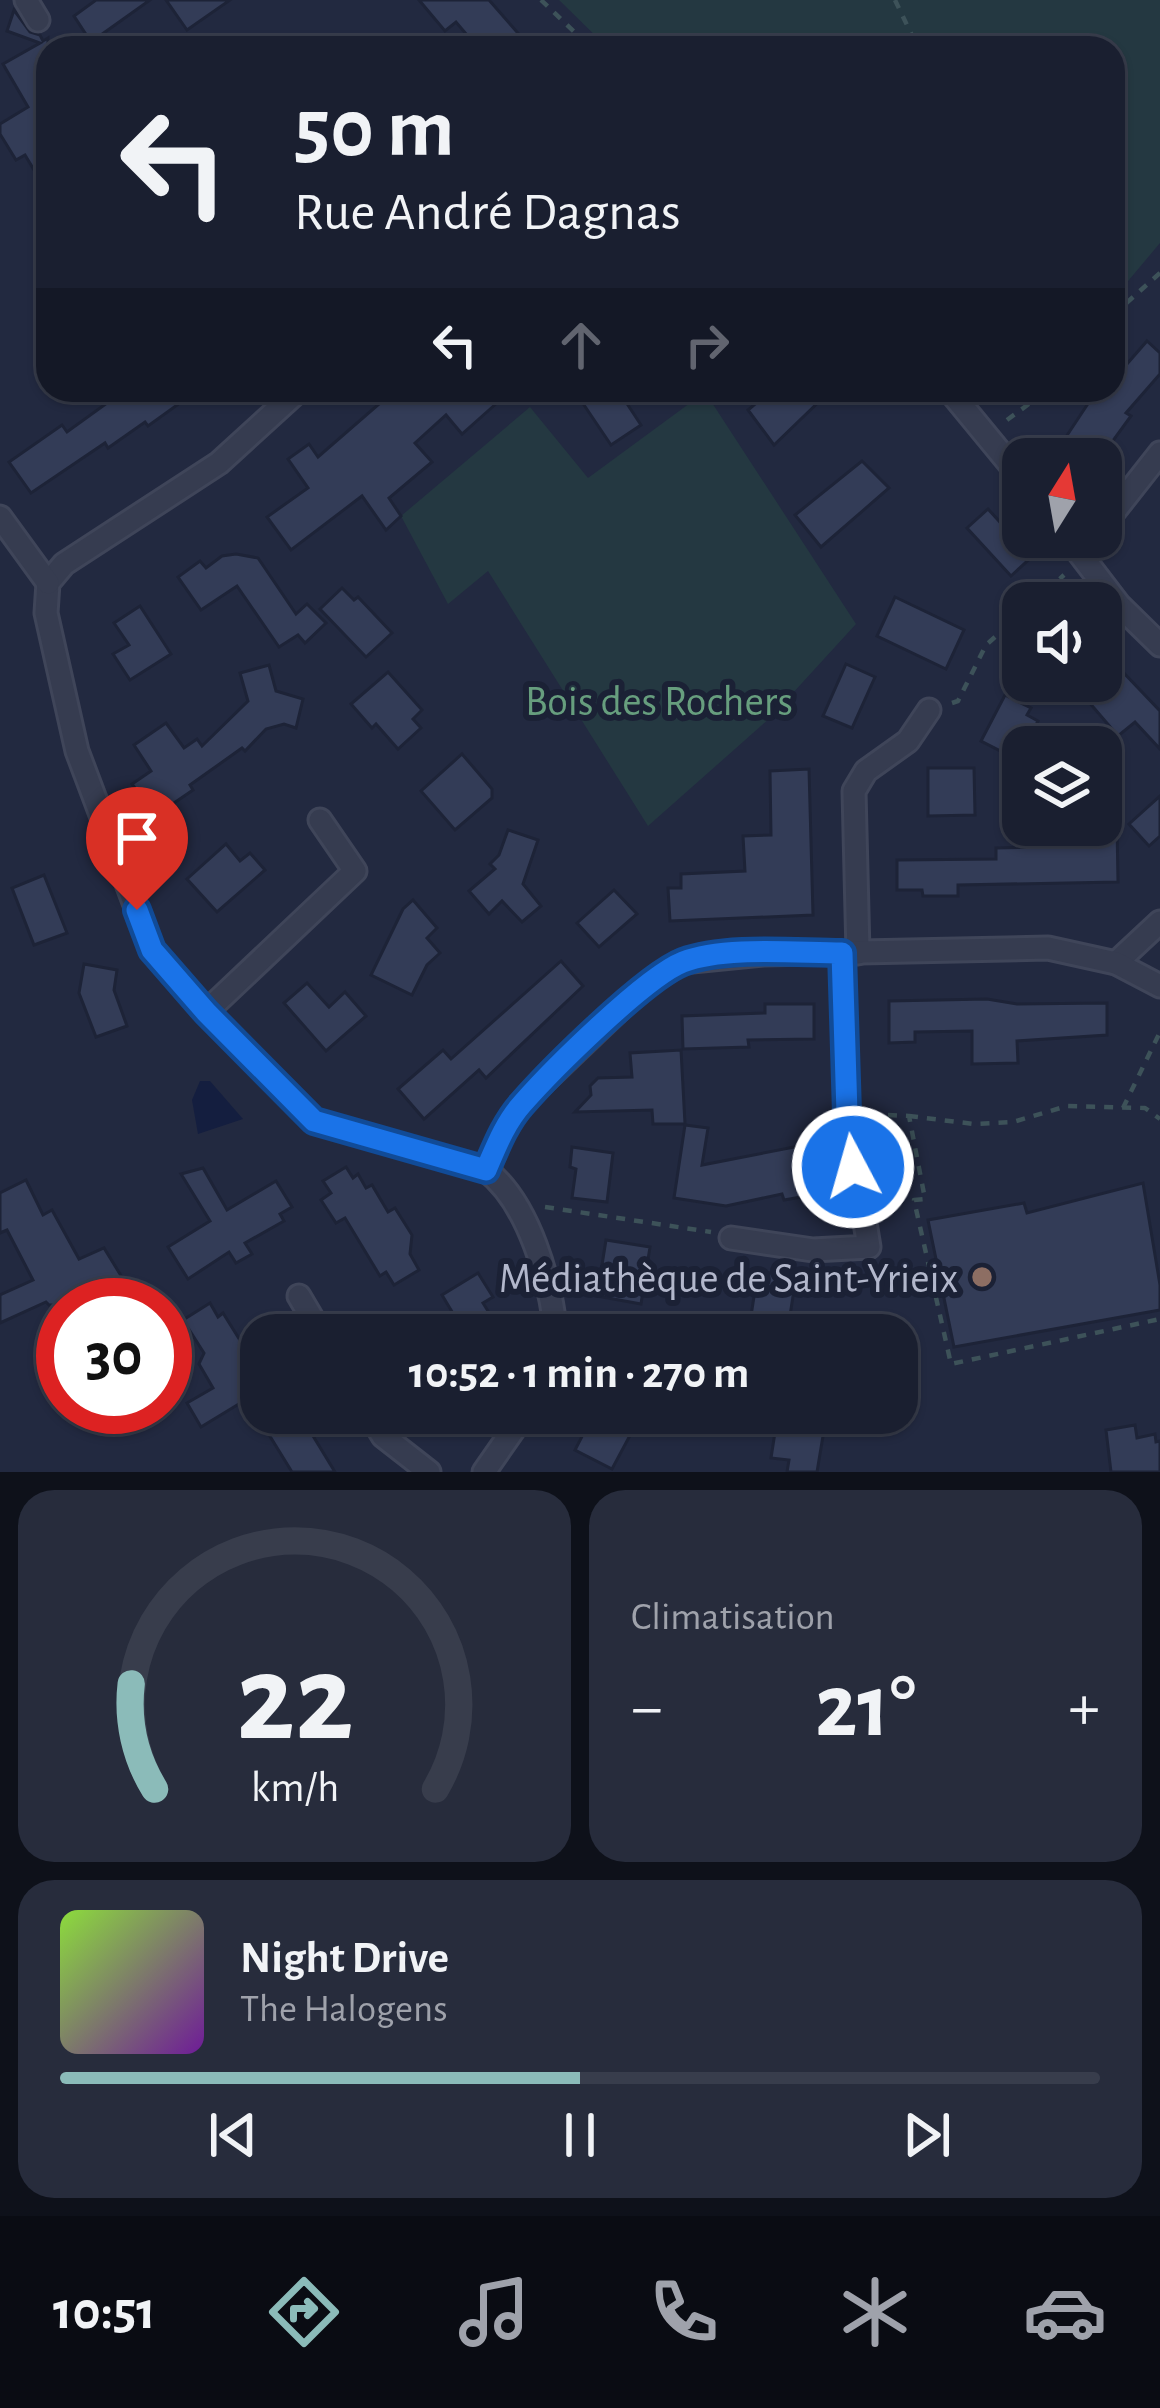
<!DOCTYPE html>
<html lang="fr">
<meta charset="utf-8">
<style>
:root{--surface:#1a1f30;--page:#272c3c;--text:#f1f3f6;--muted:#9fa2ab;--line:#383d4c;--accent:#8bbbb9}
body{margin:0;font-family:"Alegreya Sans",sans-serif;background:var(--page);color:var(--text);height:100vh;display:flex;flex-direction:column;font-size:45px;white-space:nowrap}
*{box-sizing:border-box;margin:0}
p{font-size:39px;color:var(--muted)}
.icon{flex:none;width:66px;height:66px;fill:none;stroke:currentColor;stroke-width:2;stroke-linecap:round;stroke-linejoin:round}
.map{position:relative;height:1472px;overflow:hidden}
.details{display:flex;flex-direction:column;gap:18px;padding:18px;background:#0e111a;flex:1}
.details>*{flex:none}
.top-card{position:absolute;left:36px;top:36px;width:1089px;height:366px;border-radius:36px;box-shadow:0 3px 9px #0004,0 0 0 3px var(--line);background:#1a1f30;color:var(--text);overflow:hidden}
.needle{width:78px;rotate:11deg}
.fabs{position:absolute;left:1002px;top:438px;display:grid;gap:24px}
.fabs a{display:grid;place-items:center;width:120px;height:120px;border-radius:24px;background:var(--surface);box-shadow:0 3px 9px #0004,0 0 0 3px var(--line);font-size:60px}
.speed{position:absolute;left:36px;top:1278px;display:flex;gap:24px;font-size:60px;font-weight:700;text-align:center}
.speed>*{display:grid;place-content:center;width:156px;height:156px;border-radius:50%;background:var(--surface);box-shadow:0 3px 9px #0004,0 0 0 3px var(--line);line-height:1}
.speed .limit{border:18px solid #d22;background:#fff;color:#111}
.pin{position:absolute;display:grid;place-items:center;width:102px;height:102px;color:#fff;margin:-123px -51px;border-radius:50% 50% 50% 0;rotate:-45deg;box-shadow:0 0 12px #0007}
.pin .icon{rotate:45deg}
.me{position:absolute;width:132px;margin:-66px;rotate:354deg;stroke-linejoin:round;filter:drop-shadow(0 0 9px #0008)}
.turn{display:flex;align-items:center;gap:42px;height:252px;padding:0 60px;font-size:54px}
.turn .icon{width:156px;height:156px;stroke-width:2.5}
.turn b{display:block;font-size:84px;line-height:102px}
.lanes{display:flex;align-items:center;height:114px;padding:0 60px;background:#0003;justify-content:center;gap:60px;direction:ltr}
.lanes .off{opacity:.35}
.big{font-size:90px;font-weight:700;line-height:1.1}
.details .card{flex:1;display:flex;flex-direction:column;justify-content:center;gap:18px;min-width:0;padding:0 42px;border-radius:36px;background:var(--page)}
.details .dial{align-items:center;gap:0}
.dial svg{height:312px;overflow:visible;fill:none;stroke:var(--line);stroke-width:7;stroke-linecap:round;text-anchor:middle}
.dial text{fill:var(--text);stroke:none}
.song{display:flex;align-items:center;gap:36px}
.cover{width:144px;height:144px;border-radius:18px;background:linear-gradient(135deg,hsl(90 70% 55%),hsl(280 70% 35%))}
.played{height:12px;border-radius:6px;background:linear-gradient(90deg,var(--accent) 50%,var(--line) 50%)}
.keys{display:flex;justify-content:space-around;direction:ltr}
.heat{display:flex;justify-content:space-between;align-items:center;font-size:66px;direction:ltr}
.details .tiles{flex:1;display:grid;gap:18px;grid-template-columns:1fr 1fr}
.card:last-child{grid-column:span 2}
.trip{position:absolute;left:240px;top:1314px;width:678px;height:120px;border-radius:36px;background:var(--surface);box-shadow:0 3px 9px #0004,0 0 0 3px var(--line);font-weight:700;line-height:120px;text-align:center}
.dock{display:flex;height:192px;justify-content:space-around;align-items:center;background:#0a0c13;color:var(--muted)}
.dock .icon{width:84px;height:84px}
.dock .current{color:var(--accent)}
.dock b{font-size:54px;color:var(--text)}
.map>svg:first-child{display:block}
</style>
<div class="map">
<svg width="1160" height="1472" viewBox="0 0 1160 1472">
<rect width="100%" height="100%" fill="#222940"/>
<g fill="#243841">
<polygon points="559,0 1160,0 1160,243 1113,299 1113,48 608,48"/>
<polygon points="705,392 856,624 770,718 648,826 488,571 448,604 401,516 530,407 588,478"/>
</g>
<polygon fill="#141e3f" points="200,1081 210,1081 243,1119 198,1134 192,1100"/>
<g fill="#333c57" stroke="#1d2337" stroke-width="3">
<polygon points="96,0 150,0 91,42 74,16"/>
<polygon points="166,0 230,0 187,30"/>
<polygon points="419,0 489,0 531,48 478,48 456,22 445,31"/>
<polygon points="14,10 30,32 40,35 43,41 48,38 48,193 25,155 16,160 0,134 0,124 28,107 3,64 40,43 7,31"/>
<polygon points="1147,341 1160,353 1160,374 1126,413 1131,416 1107,449 1103,446 1094,459 1072,459 1058,449 1097,390 1113,390 1113,380"/>
<polygon points="125,390 198,390 148,426 145,422 108,448 105,443 31,493 9,462 62,425 67,432"/>
<polygon points="395,390 406,390 417,403 428,394 425,390 487,390 498,402 462,434 446,415 415,443 432,462 389,498 401,516 386,530 362,496 291,550 267,517 308,488 288,459 309,444 318,457"/>
<polygon points="601,390 618,390 641,425 611,445 582,402"/>
<polygon points="772,390 831,390 774,445 748,410"/>
<polygon points="862,461 889,488 821,547 795,515"/>
<polygon points="988,509 999,521 1003,517 1036,553 1011,576 967,528"/>
<polygon points="236,554 258,558 296,614 307,604 326,623 305,643 298,635 279,647 237,586 201,610 178,577 200,561 206,568 222,556"/>
<polygon points="342,588 354,600 358,597 392,633 366,657 320,609"/>
<polygon points="895,597 964,630 946,669 877,636"/>
<polygon points="140,606 171,654 130,680 113,654 129,645 114,623"/>
<polygon points="1101,649 1160,711 1160,749 1135,722 1118,736 1082,694 1101,681"/>
<polygon points="846,664 875,677 852,728 823,716"/>
<polygon points="269,665 276,691 303,699 296,728 284,724 266,729 245,751 242,748 190,785 193,790 155,816 132,784 151,771 134,745 166,723 184,748 197,739 202,746 248,701 240,673"/>
<polygon points="388,672 422,710 413,719 421,728 398,749 376,724 372,728 351,704"/>
<polygon points="1005,695 1031,708 1027,715 1038,721 1018,760 981,741"/>
<polygon points="462,754 492,789 492,798 455,830 421,791"/>
<polygon points="928,768 974,768 975,815 928,816"/>
<polygon points="809,769 813,915 670,921 668,888 681,888 681,874 745,871 743,836 771,835 770,771"/>
<polygon points="1160,796 1160,836 1149,846 1129,824"/>
<polygon points="1080,825 1117,825 1118,882 958,885 958,896 923,896 922,890 897,890 897,860 996,859 996,848 1081,846"/>
<polygon points="508,830 538,840 523,884 541,906 522,922 502,901 489,914 469,891 495,869 490,864 499,855"/>
<polygon points="226,844 240,861 250,853 265,870 217,912 187,879"/>
<polygon points="44,875 67,933 34,945 12,888"/>
<polygon points="614,890 637,914 599,947 577,923"/>
<polygon points="413,900 437,928 427,938 440,953 427,965 412,995 371,975 403,909"/>
<polygon points="561,961 583,986 486,1078 479,1070 424,1119 398,1089 443,1050 451,1059"/>
<polygon points="84,964 117,970 114,990 127,1026 96,1037 79,993"/>
<polygon points="307,983 329,1007 345,992 366,1016 326,1051 284,1003"/>
<polygon points="987,999 1017,1004 1107,1003 1107,1035 1017,1041 1018,1063 972,1064 972,1031 915,1032 915,1042 889,1043 889,1001"/>
<polygon points="765,1004 814,1004 814,1039 748,1040 749,1047 683,1049 682,1016 765,1013"/>
<polygon points="681,1050 685,1124 653,1124 652,1110 575,1112 591,1095 590,1086 598,1078 632,1077 630,1053"/>
<polygon points="685,1125 708,1128 702,1165 820,1142 830,1186 817,1188 818,1194 784,1200 782,1194 726,1206 674,1198"/>
<polygon points="572,1147 613,1153 607,1202 572,1198 576,1169 570,1167"/>
<polygon points="346,1167 353,1178 358,1174 366,1188 372,1185 388,1212 395,1208 412,1235 410,1254 419,1270 394,1285 386,1272 380,1276 345,1218 336,1223 321,1200 331,1193 323,1181"/>
<polygon points="203,1168 227,1210 276,1181 292,1207 280,1214 284,1221 245,1243 252,1254 236,1263 229,1252 188,1279 168,1247 210,1221 181,1174"/>
<polygon points="26,1180 43,1215 52,1210 79,1259 104,1248 139,1305 49,1305 46,1302 0,1323 0,1295 33,1280 7,1230 0,1233 0,1193"/>
<polygon points="1143,1183 1160,1285 1160,1310 954,1347 928,1220 1024,1203 1027,1213"/>
<polygon points="606,1240 650,1247 641,1304 597,1296"/>
<polygon points="758,1271 796,1277 787,1335 748,1335"/>
<polygon points="478,1273 493,1297 483,1303 503,1335 466,1335 442,1295"/>
<polygon points="210,1303 218,1317 223,1313 261,1374 261,1413 299,1413 335,1472 292,1472 247,1399 201,1427 187,1403 213,1388 199,1364 204,1353 183,1320"/>
<polygon points="594,1413 642,1413 612,1469 575,1450"/>
<polygon points="778,1413 820,1413 819,1417 826,1418 817,1472 787,1472 789,1460 771,1458"/>
<polygon points="1135,1425 1137,1438 1155,1434 1156,1442 1160,1441 1160,1472 1111,1472 1106,1430"/>
</g>
<g fill="none" stroke-linecap="round" stroke-linejoin="round">
<defs>
<g id="street">
<polyline points="26,0 38,20"/>
<polyline points="299,390 219,463 64,564 48,583 46,613 77,751 152,950 206,1012 314,1121 486,1170"/>
<polyline points="949,390 1023,480"/>
<polyline points="0,517 48,583"/>
<polyline points="1101,528 1160,453"/>
<polyline points="1067,537 1119,605 1160,645"/>
<polyline points="858,953 854,791 866,771 908,741 929,710"/>
<polyline points="1116,963 1160,922"/>
<polyline points="206,1012 355,871 320,820"/>
<polyline points="731,1238 813,1250 869,1247 847,1113 842,953"/>
<polyline points="299,1296 322,1335"/>
<path d="M556,1335c-5,-53 -27,-132 -70,-165l16,-37 18,-28 121,-116 41,-27 81,-8 285,-6 68,15 44,23"/>
<polyline points="369,1413 383,1436 429,1472"/>
<polyline points="484,1472 525,1413"/>
</g>
</defs>
<use href="#street" stroke="#3f4559" stroke-width="27"/>
<g stroke="#3d5259" stroke-width="4.5" stroke-dasharray="9 9" stroke-linecap="butt">
<polyline points="541,0 591,48"/>
<polyline points="895,0 918,48"/>
<polyline points="1113,315 1160,273"/>
<polyline points="1007,420 1048,390"/>
<polyline points="1033,603 1064,575"/>
<polyline points="952,703 958,701 986,645 1023,612"/>
<polyline points="1123,1108 1160,1032"/>
<polyline points="870,1114 909,1116 925,1199 914,1200 951,1364 1160,1319"/>
<polyline points="909,1116 974,1124 1013,1122 1067,1106 1145,1108 1160,1119"/>
<polyline points="545,1207 711,1232"/>
</g>
<use href="#street" stroke="#363c50" stroke-width="21"/>
</g>
<g fill="none" stroke-linecap="round" stroke-linejoin="round">
<defs>
<path id="route" d="M137,910l15,40 54,62 108,109 172,49c10,-23 19,-47 36,-66 29,-33 123,-127 161,-142 42,-16 113,-9 159,-9l5,160 6,54"/>
</defs>
<use href="#route" stroke="#114b97" stroke-width="30"/>
<use href="#route" stroke="#1a73e8" stroke-width="21"/>
</g>
<circle fill="#8d6e63" stroke="#1b2135" stroke-width="4.5" cx="982" cy="1277" r="12"/>
<g text-anchor="middle" stroke-width="12" stroke-linejoin="round" paint-order="stroke">
<g font-size="42" fill="#679e7e" stroke="#1b2135">
<text x="659" y="715">Bois des Rochers</text>
</g>
<g font-size="42" fill="#b2b7cb" stroke="#1b2135" text-anchor="end">
<text x="958" y="1292">Médiathèque de Saint-Yrieix</text>
</g>
</g>
</svg>
<div class="fabs">
<a><svg class="needle" viewBox="-14 -14 28 28"><path d="M0-13l5 13h-10z" fill="#e53935"/><path d="M0 13l5-13h-10z" fill="#9fa2ab"/></svg></a>
<a><svg class="icon" aria-label="sound" viewBox="0 0 24 24"><path d="M4 9h4l5-4v14l-5-4H4zM17 9q2 3 0 6"/></svg></a>
<a><svg class="icon" aria-label="layers" viewBox="0 0 24 24"><path d="M12 4l9 5-9 5-9-5zM3 14l9 5 9-5"/></svg></a>
</div>
<div class="speed"><div class="limit">30</div></div>
<div class="pin" style="left:137px;top:910px;background:#d93025"><svg class="icon" aria-label="arrive" viewBox="0 0 24 24"><path d="M6 21V4h12l-3 4 3 4H6"/></svg></div>
<svg class="me" style="left:853px;top:1167px" viewBox="-20 -20 40 40"><circle r="17" fill="#1a73e8" stroke="#fff" stroke-width="3"/><path d="M0-11L8 9 0 5-8 9z" fill="#fff"/></svg>
<div class="trip">10:52 · 1 min · 270 m</div>
<div class="top-card">
<div class="turn"><svg class="icon" aria-label="left" viewBox="0 0 24 24"><path d="M17 20v-9H6M10 6l-5 5 5 5"/></svg><div><b>50 m</b>Rue André Dagnas</div></div>
<div class="lanes"><svg class="icon" aria-label="left" viewBox="0 0 24 24"><path d="M17 20v-9H6M10 6l-5 5 5 5"/></svg><svg class="icon off" aria-label="ahead" viewBox="0 0 24 24"><path d="M12 20V5M6 11l6-6 6 6"/></svg><svg class="icon off" aria-label="right" viewBox="0 0 24 24"><path d="M7 20v-9h11M14 6l5 5-5 5"/></svg></div>
</div>
</div>
<section class="details">
<div class="tiles">
<div class="card dial"><svg viewBox="0 0 100 80">
<path d="M14 69A42 42 0 1 1 86 69"/>
<path d="M14 69A42 42 0 0 1 8 42" stroke="#8bbbb9"/>
<text x="50" y="56" font-size="32" font-weight="700">22</text>
<text x="50" y="72" font-size="11">km/h</text>
</svg></div>
<div class="card"><p>Climatisation</p>
<div class="heat"><a>−</a><b class="big">21°</b><a>+</a></div>
</div>
<div class="card">
<div class="song"><i class="cover"></i><div><b>Night Drive</b><p>The Halogens</p></div></div>
<div class="played"></div>
<div class="keys"><svg class="icon" aria-label="previous" viewBox="0 0 24 24"><path d="M18 5L8 12l10 7zM5 5v14"/></svg><svg class="icon" aria-label="pause" viewBox="0 0 24 24"><path d="M8 5v14M16 5v14"/></svg><svg class="icon" aria-label="next" viewBox="0 0 24 24"><path d="M6 5l10 7-10 7zM19 5v14"/></svg></div>
</div>
</div>
</section>
<nav class="dock">
<b>10:51</b>
<svg class="icon current" aria-label="directions" viewBox="0 0 24 24"><path d="M12 3l9 9-9 9-9-9zM9 14v-3h6M13 9l2 2-2 2"/></svg>
<svg class="icon" aria-label="music" viewBox="0 0 24 24"><path d="M9 18V5l10-2v13"/><circle cx="6" cy="18" r="3"/><circle cx="16" cy="16" r="3"/></svg>
<svg class="icon" aria-label="phone" viewBox="0 0 24 24"><path d="M5 4h4l2 5-3 2q2 4 5 5l2-3 5 2v4C11 20 4 13 5 4z"/></svg>
<svg class="icon" aria-label="climate" viewBox="0 0 24 24"><path d="M12 3v18M4 7l16 10M4 17L20 7"/></svg>
<svg class="icon" aria-label="car" viewBox="0 0 24 24"><path d="M5 17H2v-5l4-1 3-4h7l3 4 3 1v5h-3M9 17h6M6 11h13"/><circle cx="7" cy="17" r="2"/><circle cx="17" cy="17" r="2"/></svg>
</nav>
